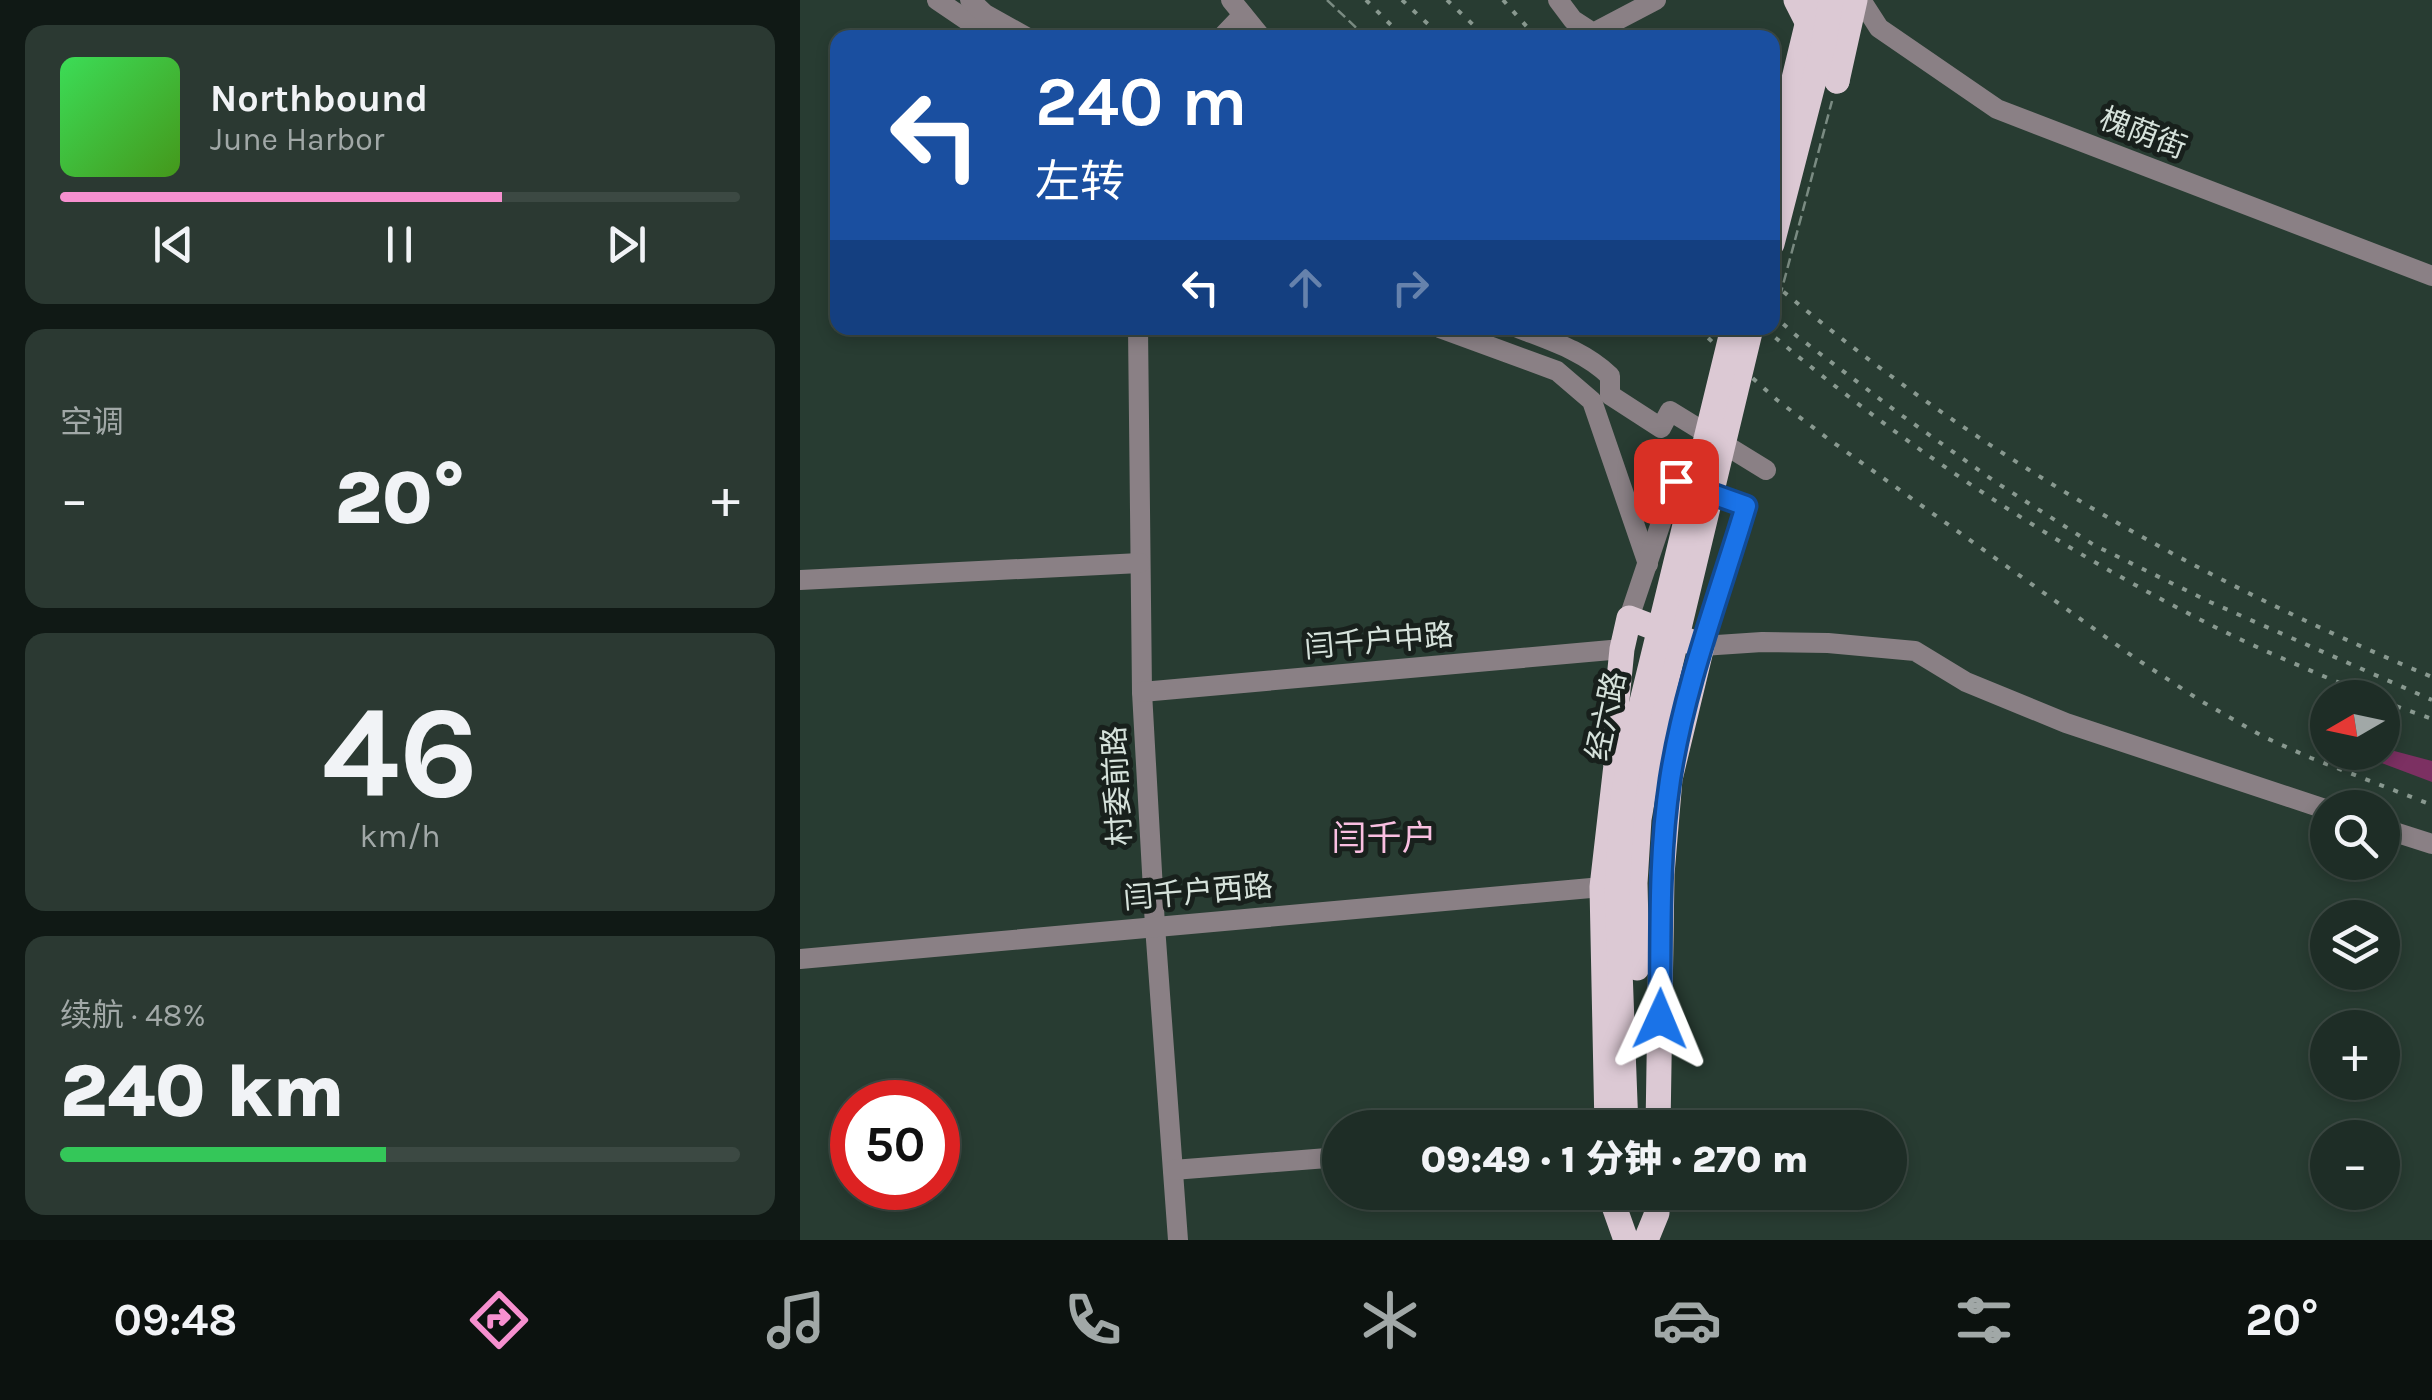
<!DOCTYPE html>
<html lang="zh">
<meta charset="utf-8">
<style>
:root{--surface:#1e2d26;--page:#2b3932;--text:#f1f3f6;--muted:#a1a8a7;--line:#3c4943;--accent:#f690cf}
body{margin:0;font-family:Karla,"Noto Sans SC",sans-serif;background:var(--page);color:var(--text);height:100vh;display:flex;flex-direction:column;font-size:38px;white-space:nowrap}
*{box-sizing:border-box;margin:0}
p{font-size:32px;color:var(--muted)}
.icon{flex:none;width:55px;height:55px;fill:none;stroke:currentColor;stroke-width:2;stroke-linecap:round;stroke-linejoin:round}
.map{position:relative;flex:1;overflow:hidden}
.sheet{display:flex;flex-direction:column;gap:25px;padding:25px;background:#101915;width:800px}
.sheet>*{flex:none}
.guide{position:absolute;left:30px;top:30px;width:950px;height:305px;border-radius:20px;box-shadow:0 5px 15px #0003,0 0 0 2px var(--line);background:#1a4fa0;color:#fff;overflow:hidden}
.needle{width:65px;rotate:261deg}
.tools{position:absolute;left:1510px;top:680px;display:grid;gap:20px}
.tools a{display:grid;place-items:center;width:90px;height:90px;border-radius:50%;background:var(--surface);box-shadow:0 5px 15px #0003,0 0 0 2px var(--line);font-size:50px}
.speed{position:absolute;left:30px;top:1080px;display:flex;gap:20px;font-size:50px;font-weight:700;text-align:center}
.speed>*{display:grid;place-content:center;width:130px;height:130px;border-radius:50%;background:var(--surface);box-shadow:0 5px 15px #0003,0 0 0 2px var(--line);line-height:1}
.speed .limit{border:15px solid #d22;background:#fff;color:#111}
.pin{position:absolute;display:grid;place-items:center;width:85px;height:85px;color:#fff;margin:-42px;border-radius:20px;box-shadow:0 5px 15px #0006}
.me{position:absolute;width:110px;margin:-55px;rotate:1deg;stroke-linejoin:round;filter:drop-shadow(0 0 8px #0008)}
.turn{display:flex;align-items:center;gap:35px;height:210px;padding:0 40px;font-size:45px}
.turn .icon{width:130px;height:130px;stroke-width:2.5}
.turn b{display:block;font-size:70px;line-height:85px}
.lanes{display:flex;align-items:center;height:95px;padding:0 40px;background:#0003;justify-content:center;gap:50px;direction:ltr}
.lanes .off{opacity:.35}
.big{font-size:75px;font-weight:800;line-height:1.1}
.sheet .tile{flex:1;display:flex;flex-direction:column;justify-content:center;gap:15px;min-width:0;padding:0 35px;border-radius:20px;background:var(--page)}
.sheet .dial{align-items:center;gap:0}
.dial b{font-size:130px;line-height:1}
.song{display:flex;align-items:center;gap:30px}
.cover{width:120px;height:120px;border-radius:15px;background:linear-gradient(135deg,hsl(130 70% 55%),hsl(100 70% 35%))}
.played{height:10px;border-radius:5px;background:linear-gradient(90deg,var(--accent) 65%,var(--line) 65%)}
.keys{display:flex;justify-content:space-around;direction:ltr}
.heat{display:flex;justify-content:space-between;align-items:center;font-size:55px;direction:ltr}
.charge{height:15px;border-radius:8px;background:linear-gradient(90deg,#34c759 48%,var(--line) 0)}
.trip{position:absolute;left:522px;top:1110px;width:585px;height:100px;border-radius:50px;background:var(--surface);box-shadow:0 5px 15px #0003,0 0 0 2px var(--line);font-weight:800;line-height:100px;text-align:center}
.tab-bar{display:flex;height:160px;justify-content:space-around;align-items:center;background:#0c120f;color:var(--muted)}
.tab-bar .icon{width:70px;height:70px}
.tab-bar .current{color:var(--accent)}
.tab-bar b{font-size:45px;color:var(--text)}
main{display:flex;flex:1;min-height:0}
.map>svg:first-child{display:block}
</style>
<main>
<section class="sheet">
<div class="tile">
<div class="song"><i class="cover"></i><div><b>Northbound</b><p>June Harbor</p></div></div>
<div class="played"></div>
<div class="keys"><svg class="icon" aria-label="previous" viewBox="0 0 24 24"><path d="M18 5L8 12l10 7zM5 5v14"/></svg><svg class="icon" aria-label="pause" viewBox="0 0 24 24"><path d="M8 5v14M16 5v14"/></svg><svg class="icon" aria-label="next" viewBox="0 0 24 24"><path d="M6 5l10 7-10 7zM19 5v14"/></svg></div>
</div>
<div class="tile"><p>空调</p>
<div class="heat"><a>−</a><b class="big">20°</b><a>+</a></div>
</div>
<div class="tile dial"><b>46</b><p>km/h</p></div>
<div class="tile"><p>续航 · 48%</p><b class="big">240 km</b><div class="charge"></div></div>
</section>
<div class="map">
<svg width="1632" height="1240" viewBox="0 0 1632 1240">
<rect width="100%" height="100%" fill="#283c32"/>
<polygon fill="#7c3062" points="1583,748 1632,761 1632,782 1555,753 1582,752"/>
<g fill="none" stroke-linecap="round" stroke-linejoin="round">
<g stroke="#7a8b82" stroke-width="2.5" stroke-dasharray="10 5" stroke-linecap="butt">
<polyline points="527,0 567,38"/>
<polyline points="995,240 1032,101"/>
</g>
<g stroke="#8a8085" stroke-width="20">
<polyline points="137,0 193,38"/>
<polyline points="170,0 185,14 228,38"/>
<polyline points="431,0 462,38"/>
<polyline points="758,0 773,20 793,33 856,0"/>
<polyline points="1061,0 1079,28 1197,109 1632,276"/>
<polyline points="421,38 443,15"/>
<polyline points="338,328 342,692 355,926 378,1240"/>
<polyline points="640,328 757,371 792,401 848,564"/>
<path d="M718,328c33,13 66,23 92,48v19l51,33 9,-17 96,59"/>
<polyline points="0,580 340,563"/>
<polyline points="829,618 875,481 946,506 902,646 962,642 1028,643 1115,651 1166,682 1266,723 1528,810"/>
<polyline points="342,692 822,649"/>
<polyline points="1582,828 1632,844"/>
<polyline points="0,959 802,887"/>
<polyline points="373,1170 540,1157"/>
</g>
<g stroke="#dcc9d4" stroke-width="25">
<polyline points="996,0 1037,81"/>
<polyline points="1037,81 1055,0"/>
<polyline points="807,1128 802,887 816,765 812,750 822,649 829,618 902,646 870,779 862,874 858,1128"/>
<polyline points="809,1192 826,1240"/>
<polyline points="846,1240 857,1213 857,1192"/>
</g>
<g stroke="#899990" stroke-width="4" stroke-dasharray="5 10" stroke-linecap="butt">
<polyline points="566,0 604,38"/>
<polyline points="602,0 643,38"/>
<polyline points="647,0 687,38"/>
<polyline points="703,0 737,38"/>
<path d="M972,282c198,168 421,295 660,395"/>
<polyline points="972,314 998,337 1097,412 1197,483 1294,545 1410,602 1632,700"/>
<polyline points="897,328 977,400 1027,438 1335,658 1401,701 1464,737 1511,758 1632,805"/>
<path d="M964,328c135,115 285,215 443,295 55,28 112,51 168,75"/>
<polyline points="1582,701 1632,719"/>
</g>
<g stroke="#7a8b82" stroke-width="2.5" stroke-dasharray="10 5" stroke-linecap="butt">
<polyline points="972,326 995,240"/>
<polyline points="870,765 870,779"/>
</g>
<g stroke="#dcc9d4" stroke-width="25">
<polyline points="972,170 1013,0"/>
<polyline points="972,244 1024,42 1031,0"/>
<polyline points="837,968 835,883 839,819 856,724 951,328"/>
<polyline points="826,1128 817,891 823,796 838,718 933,328"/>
</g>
</g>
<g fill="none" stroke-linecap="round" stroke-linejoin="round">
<defs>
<path id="route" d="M860,1019c1,-79 -2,-160 10,-239 14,-93 49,-184 76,-274l-70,-25"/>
</defs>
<use href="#route" stroke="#114b97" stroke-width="25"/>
<use href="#route" stroke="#1a73e8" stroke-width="18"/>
</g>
<g text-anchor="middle" stroke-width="10" stroke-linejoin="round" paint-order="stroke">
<g font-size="30" fill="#d6e2db" stroke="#18201c">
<text transform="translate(1343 133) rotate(21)" y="10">槐荫街</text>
<text transform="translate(579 641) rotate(-5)" y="10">闫千户中路</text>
<text transform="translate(806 716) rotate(-78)" y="10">经六路</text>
<text transform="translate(317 786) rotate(-93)" y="10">村委前路</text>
<text transform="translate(398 892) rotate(-5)" y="10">闫千户西路</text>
</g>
<g font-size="35" fill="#fabfe1" stroke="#18201c">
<text x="584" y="850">闫千户</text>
</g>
</g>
</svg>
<div class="tools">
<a><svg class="needle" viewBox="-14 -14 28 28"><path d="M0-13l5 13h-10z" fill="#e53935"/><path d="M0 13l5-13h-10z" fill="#a1a8a7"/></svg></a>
<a><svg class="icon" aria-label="search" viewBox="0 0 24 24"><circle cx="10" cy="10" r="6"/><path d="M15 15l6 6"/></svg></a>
<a><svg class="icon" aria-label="layers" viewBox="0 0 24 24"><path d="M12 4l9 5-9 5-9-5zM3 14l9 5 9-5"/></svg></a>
<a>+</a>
<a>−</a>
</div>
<div class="speed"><div class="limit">50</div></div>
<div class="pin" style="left:876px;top:481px;background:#d93025"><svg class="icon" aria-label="arrive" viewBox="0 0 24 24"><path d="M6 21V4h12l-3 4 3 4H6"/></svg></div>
<svg class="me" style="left:860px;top:1019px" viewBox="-20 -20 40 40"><path d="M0-17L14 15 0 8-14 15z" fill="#1a73e8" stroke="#fff" stroke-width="4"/></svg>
<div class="trip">09:49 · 1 分钟 · 270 m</div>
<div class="guide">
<div class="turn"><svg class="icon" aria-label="left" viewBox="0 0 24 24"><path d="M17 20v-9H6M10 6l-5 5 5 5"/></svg><div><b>240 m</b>左转</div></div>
<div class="lanes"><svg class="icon" aria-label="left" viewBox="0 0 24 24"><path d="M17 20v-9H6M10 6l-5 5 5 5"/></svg><svg class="icon off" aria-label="ahead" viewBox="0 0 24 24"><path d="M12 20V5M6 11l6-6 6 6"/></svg><svg class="icon off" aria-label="right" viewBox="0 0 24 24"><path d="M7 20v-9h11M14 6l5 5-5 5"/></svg></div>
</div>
</div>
</main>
<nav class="tab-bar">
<b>09:48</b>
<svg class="icon current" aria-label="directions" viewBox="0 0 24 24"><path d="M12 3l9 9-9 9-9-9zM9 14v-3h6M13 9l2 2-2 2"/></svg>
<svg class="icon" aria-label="music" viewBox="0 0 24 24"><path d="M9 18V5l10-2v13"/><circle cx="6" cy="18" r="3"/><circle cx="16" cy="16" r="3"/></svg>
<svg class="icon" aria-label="phone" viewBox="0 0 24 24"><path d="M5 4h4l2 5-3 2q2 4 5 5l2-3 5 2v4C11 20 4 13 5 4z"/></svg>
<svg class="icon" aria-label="climate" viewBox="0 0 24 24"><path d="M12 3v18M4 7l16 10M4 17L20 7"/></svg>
<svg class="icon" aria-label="car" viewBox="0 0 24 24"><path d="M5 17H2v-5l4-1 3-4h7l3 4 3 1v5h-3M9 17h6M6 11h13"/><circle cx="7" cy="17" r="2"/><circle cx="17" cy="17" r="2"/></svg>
<svg class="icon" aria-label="filters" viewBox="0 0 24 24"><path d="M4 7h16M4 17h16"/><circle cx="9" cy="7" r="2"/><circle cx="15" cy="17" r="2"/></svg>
<b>20°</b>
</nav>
